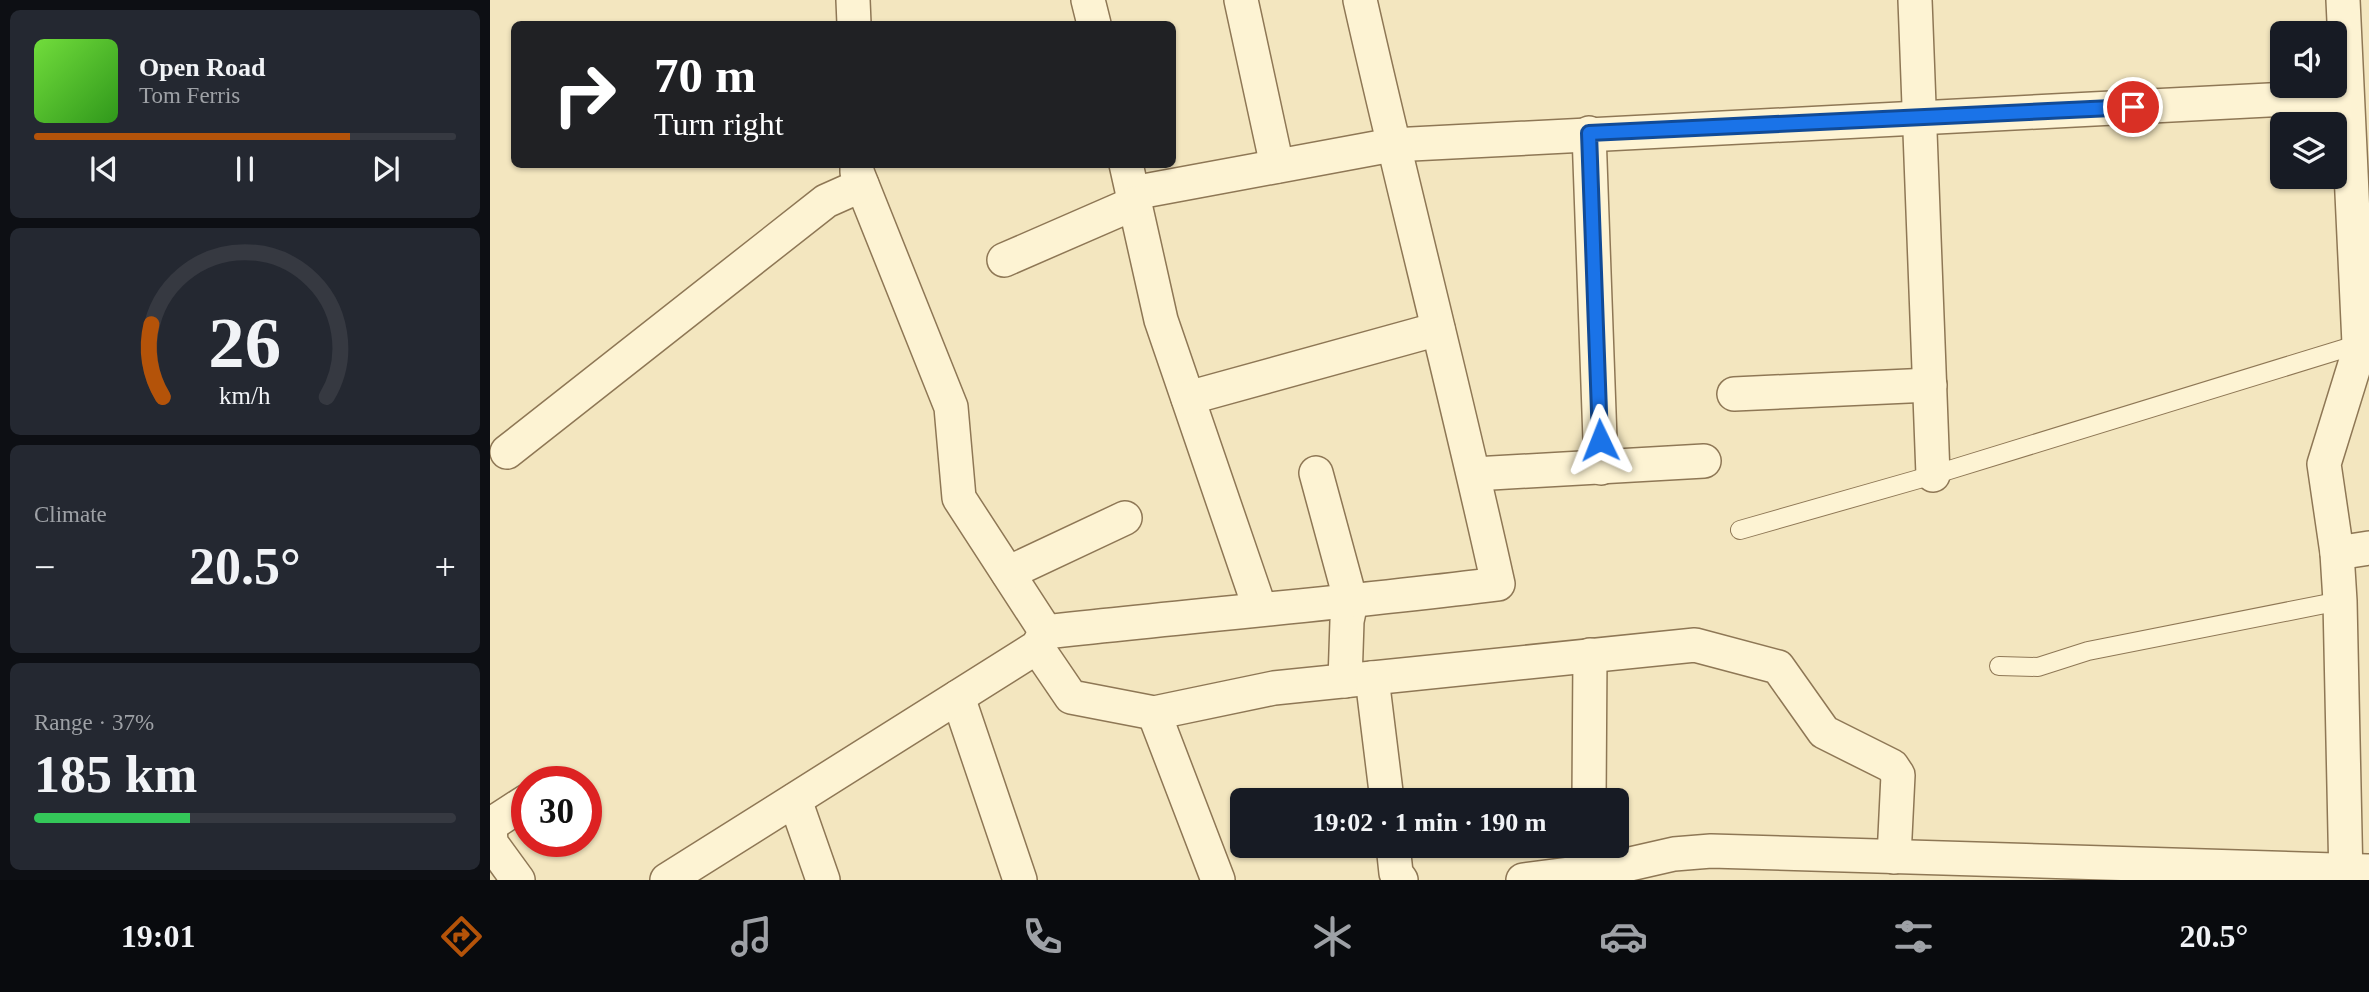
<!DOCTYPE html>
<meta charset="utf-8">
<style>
:root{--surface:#171b24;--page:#242831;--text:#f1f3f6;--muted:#9ea1a6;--line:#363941;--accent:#b45309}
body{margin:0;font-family:"Times New Roman",serif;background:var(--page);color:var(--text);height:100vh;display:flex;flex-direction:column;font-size:26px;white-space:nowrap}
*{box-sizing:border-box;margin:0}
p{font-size:23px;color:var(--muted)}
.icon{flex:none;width:38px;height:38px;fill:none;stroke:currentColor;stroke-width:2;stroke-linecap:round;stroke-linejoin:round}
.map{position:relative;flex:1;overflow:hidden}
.drawer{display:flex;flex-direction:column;gap:10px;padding:10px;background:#0d0f14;width:490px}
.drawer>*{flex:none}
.top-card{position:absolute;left:21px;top:21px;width:665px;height:147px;border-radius:10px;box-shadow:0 2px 5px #0004;background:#202124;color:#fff;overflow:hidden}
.fabs{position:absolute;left:1780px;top:21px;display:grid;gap:14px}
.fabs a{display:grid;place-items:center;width:77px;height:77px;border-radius:10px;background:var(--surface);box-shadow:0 2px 5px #0004;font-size:35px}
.speed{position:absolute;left:21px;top:766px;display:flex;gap:14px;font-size:35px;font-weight:700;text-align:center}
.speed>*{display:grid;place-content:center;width:91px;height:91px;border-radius:50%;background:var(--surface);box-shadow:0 2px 5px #0004;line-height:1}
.speed .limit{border:10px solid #d22;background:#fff;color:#111}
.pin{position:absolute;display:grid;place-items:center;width:60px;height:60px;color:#fff;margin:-30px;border:4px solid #fff;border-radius:50%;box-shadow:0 2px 7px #0007}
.me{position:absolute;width:77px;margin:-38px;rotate:358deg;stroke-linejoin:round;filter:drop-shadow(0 0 5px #0008)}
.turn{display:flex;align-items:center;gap:24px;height:147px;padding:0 28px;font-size:32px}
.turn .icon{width:91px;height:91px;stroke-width:2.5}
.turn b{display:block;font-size:49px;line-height:60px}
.big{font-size:52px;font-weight:700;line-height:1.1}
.drawer .tile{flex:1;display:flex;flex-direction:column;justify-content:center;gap:10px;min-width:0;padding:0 24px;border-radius:10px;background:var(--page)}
.drawer .dial{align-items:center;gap:0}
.dial svg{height:182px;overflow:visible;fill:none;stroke:var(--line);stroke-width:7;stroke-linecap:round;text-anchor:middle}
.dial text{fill:var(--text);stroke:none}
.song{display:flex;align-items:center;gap:21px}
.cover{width:84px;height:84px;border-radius:10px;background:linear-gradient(135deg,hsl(100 70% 55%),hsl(110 70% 35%))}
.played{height:7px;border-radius:4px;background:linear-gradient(90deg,var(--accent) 75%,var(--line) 75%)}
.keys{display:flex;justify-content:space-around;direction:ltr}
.heat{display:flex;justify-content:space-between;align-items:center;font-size:38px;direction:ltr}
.charge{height:10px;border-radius:5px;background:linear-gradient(90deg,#34c759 37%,var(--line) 0)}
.trip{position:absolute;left:740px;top:788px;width:399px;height:70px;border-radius:10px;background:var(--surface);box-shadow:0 2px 5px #0004;font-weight:700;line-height:70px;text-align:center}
.tabs{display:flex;height:112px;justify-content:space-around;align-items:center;background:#090b0e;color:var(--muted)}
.tabs .icon{width:49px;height:49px}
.tabs .on{color:var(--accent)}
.tabs b{font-size:32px;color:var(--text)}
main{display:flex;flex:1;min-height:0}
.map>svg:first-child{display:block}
</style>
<main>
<section class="drawer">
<div class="tile">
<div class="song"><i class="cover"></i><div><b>Open Road</b><p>Tom Ferris</p></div></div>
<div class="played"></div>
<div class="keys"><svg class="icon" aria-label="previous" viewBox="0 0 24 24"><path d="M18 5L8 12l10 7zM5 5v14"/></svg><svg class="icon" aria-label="pause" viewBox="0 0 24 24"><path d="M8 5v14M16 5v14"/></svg><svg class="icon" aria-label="next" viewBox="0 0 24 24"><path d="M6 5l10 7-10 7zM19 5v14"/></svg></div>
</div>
<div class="tile dial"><svg viewBox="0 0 100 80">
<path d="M14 69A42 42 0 1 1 86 69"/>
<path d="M14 69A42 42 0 0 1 9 37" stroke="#b45309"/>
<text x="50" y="56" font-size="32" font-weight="700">26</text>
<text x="50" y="72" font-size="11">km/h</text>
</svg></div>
<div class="tile"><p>Climate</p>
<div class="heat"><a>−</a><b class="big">20.5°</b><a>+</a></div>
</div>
<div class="tile"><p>Range · 37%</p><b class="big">185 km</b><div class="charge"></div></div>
</section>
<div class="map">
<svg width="1879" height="880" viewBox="0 0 1879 880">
<rect width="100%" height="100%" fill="#f3e6bf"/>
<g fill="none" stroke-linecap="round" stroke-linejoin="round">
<defs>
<g id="lane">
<polyline points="1250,530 1443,475 1869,344"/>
<polyline points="1509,666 1548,667 1598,651 1850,601"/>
</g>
<g id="street">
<polyline points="363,0 364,24"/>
<polyline points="598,0 604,24"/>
<polyline points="751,0 787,166"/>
<polyline points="1425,0 1443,475"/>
<polyline points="1853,0 1869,344 1868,354 1834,464 1847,553 1850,601 1856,880"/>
<polyline points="1099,133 1111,468"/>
<polyline points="367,164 367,172 461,407 469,498 556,632"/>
<polyline points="636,164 671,320 770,609"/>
<polyline points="643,193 902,145 1856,96"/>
<polyline points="514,260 645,203"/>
<polyline points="1244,394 1440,385"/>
<polyline points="698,398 948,329"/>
<polyline points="17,452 336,201 372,185"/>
<polyline points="826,473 861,602 857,621 855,681"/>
<polyline points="984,474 1214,461"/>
<polyline points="1847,553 1879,548"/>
<polyline points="518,573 635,518"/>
<polyline points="547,647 581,697 664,713 784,688 1205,645 1288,667 1334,732 1402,766 1408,775 1404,857"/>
<polyline points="882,678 897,800"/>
<polyline points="468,697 530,880"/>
<polyline points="664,713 728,880"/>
<polyline points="305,800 333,880"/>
<polyline points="1099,800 1100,655"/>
<polyline points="0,825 37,801"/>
<polyline points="0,826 1,843 28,880"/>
<polyline points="903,845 906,873 911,880"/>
<path d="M177,880l370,-233 9,-15c150,-17 301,-29 452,-48 -43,-195 -94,-389 -138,-584"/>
<polyline points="1033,880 1118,869 1184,854 1221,851 1877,871"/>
</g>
</defs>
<use href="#lane" stroke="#8e7755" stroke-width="20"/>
<use href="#street" stroke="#8e7755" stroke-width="36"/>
<use href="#lane" stroke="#fdf3d3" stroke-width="18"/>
<use href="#street" stroke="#fdf3d3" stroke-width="33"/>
</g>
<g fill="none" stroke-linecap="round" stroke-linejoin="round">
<defs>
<polyline id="route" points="1110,440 1099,133 1643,107"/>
</defs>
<use href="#route" stroke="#114b97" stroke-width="18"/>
<use href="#route" stroke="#1a73e8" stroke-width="12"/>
</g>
</svg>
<div class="fabs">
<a><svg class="icon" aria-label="sound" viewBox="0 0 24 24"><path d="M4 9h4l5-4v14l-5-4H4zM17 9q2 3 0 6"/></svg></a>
<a><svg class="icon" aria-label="layers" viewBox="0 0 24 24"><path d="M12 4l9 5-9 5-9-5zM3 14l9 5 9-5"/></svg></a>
</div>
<div class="speed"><div class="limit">30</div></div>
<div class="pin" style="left:1643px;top:107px;background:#d93025"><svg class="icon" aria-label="arrive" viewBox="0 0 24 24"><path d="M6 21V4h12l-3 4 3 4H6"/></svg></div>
<svg class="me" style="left:1110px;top:440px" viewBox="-20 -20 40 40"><path d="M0-17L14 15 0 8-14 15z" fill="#1a73e8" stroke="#fff" stroke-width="4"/></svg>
<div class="trip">19:02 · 1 min · 190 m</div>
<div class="top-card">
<div class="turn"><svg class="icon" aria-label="right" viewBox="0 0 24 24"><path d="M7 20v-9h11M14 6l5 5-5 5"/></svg><div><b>70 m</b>Turn right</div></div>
</div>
</div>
</main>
<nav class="tabs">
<b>19:01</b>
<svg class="icon on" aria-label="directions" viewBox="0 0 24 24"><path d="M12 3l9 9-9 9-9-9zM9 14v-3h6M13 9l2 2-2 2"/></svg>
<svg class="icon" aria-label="music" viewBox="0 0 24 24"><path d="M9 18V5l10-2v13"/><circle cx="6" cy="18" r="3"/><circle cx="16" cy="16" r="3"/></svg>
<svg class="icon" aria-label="phone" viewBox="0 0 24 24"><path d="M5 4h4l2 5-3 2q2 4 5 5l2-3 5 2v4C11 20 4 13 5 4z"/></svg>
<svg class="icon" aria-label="climate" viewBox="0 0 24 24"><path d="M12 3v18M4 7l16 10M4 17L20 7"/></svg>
<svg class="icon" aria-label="car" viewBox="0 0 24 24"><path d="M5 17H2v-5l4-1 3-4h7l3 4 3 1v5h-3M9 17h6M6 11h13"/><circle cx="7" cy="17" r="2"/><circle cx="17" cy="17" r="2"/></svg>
<svg class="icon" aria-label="filters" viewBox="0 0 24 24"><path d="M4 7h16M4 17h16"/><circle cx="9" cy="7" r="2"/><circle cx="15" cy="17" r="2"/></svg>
<b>20.5°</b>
</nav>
